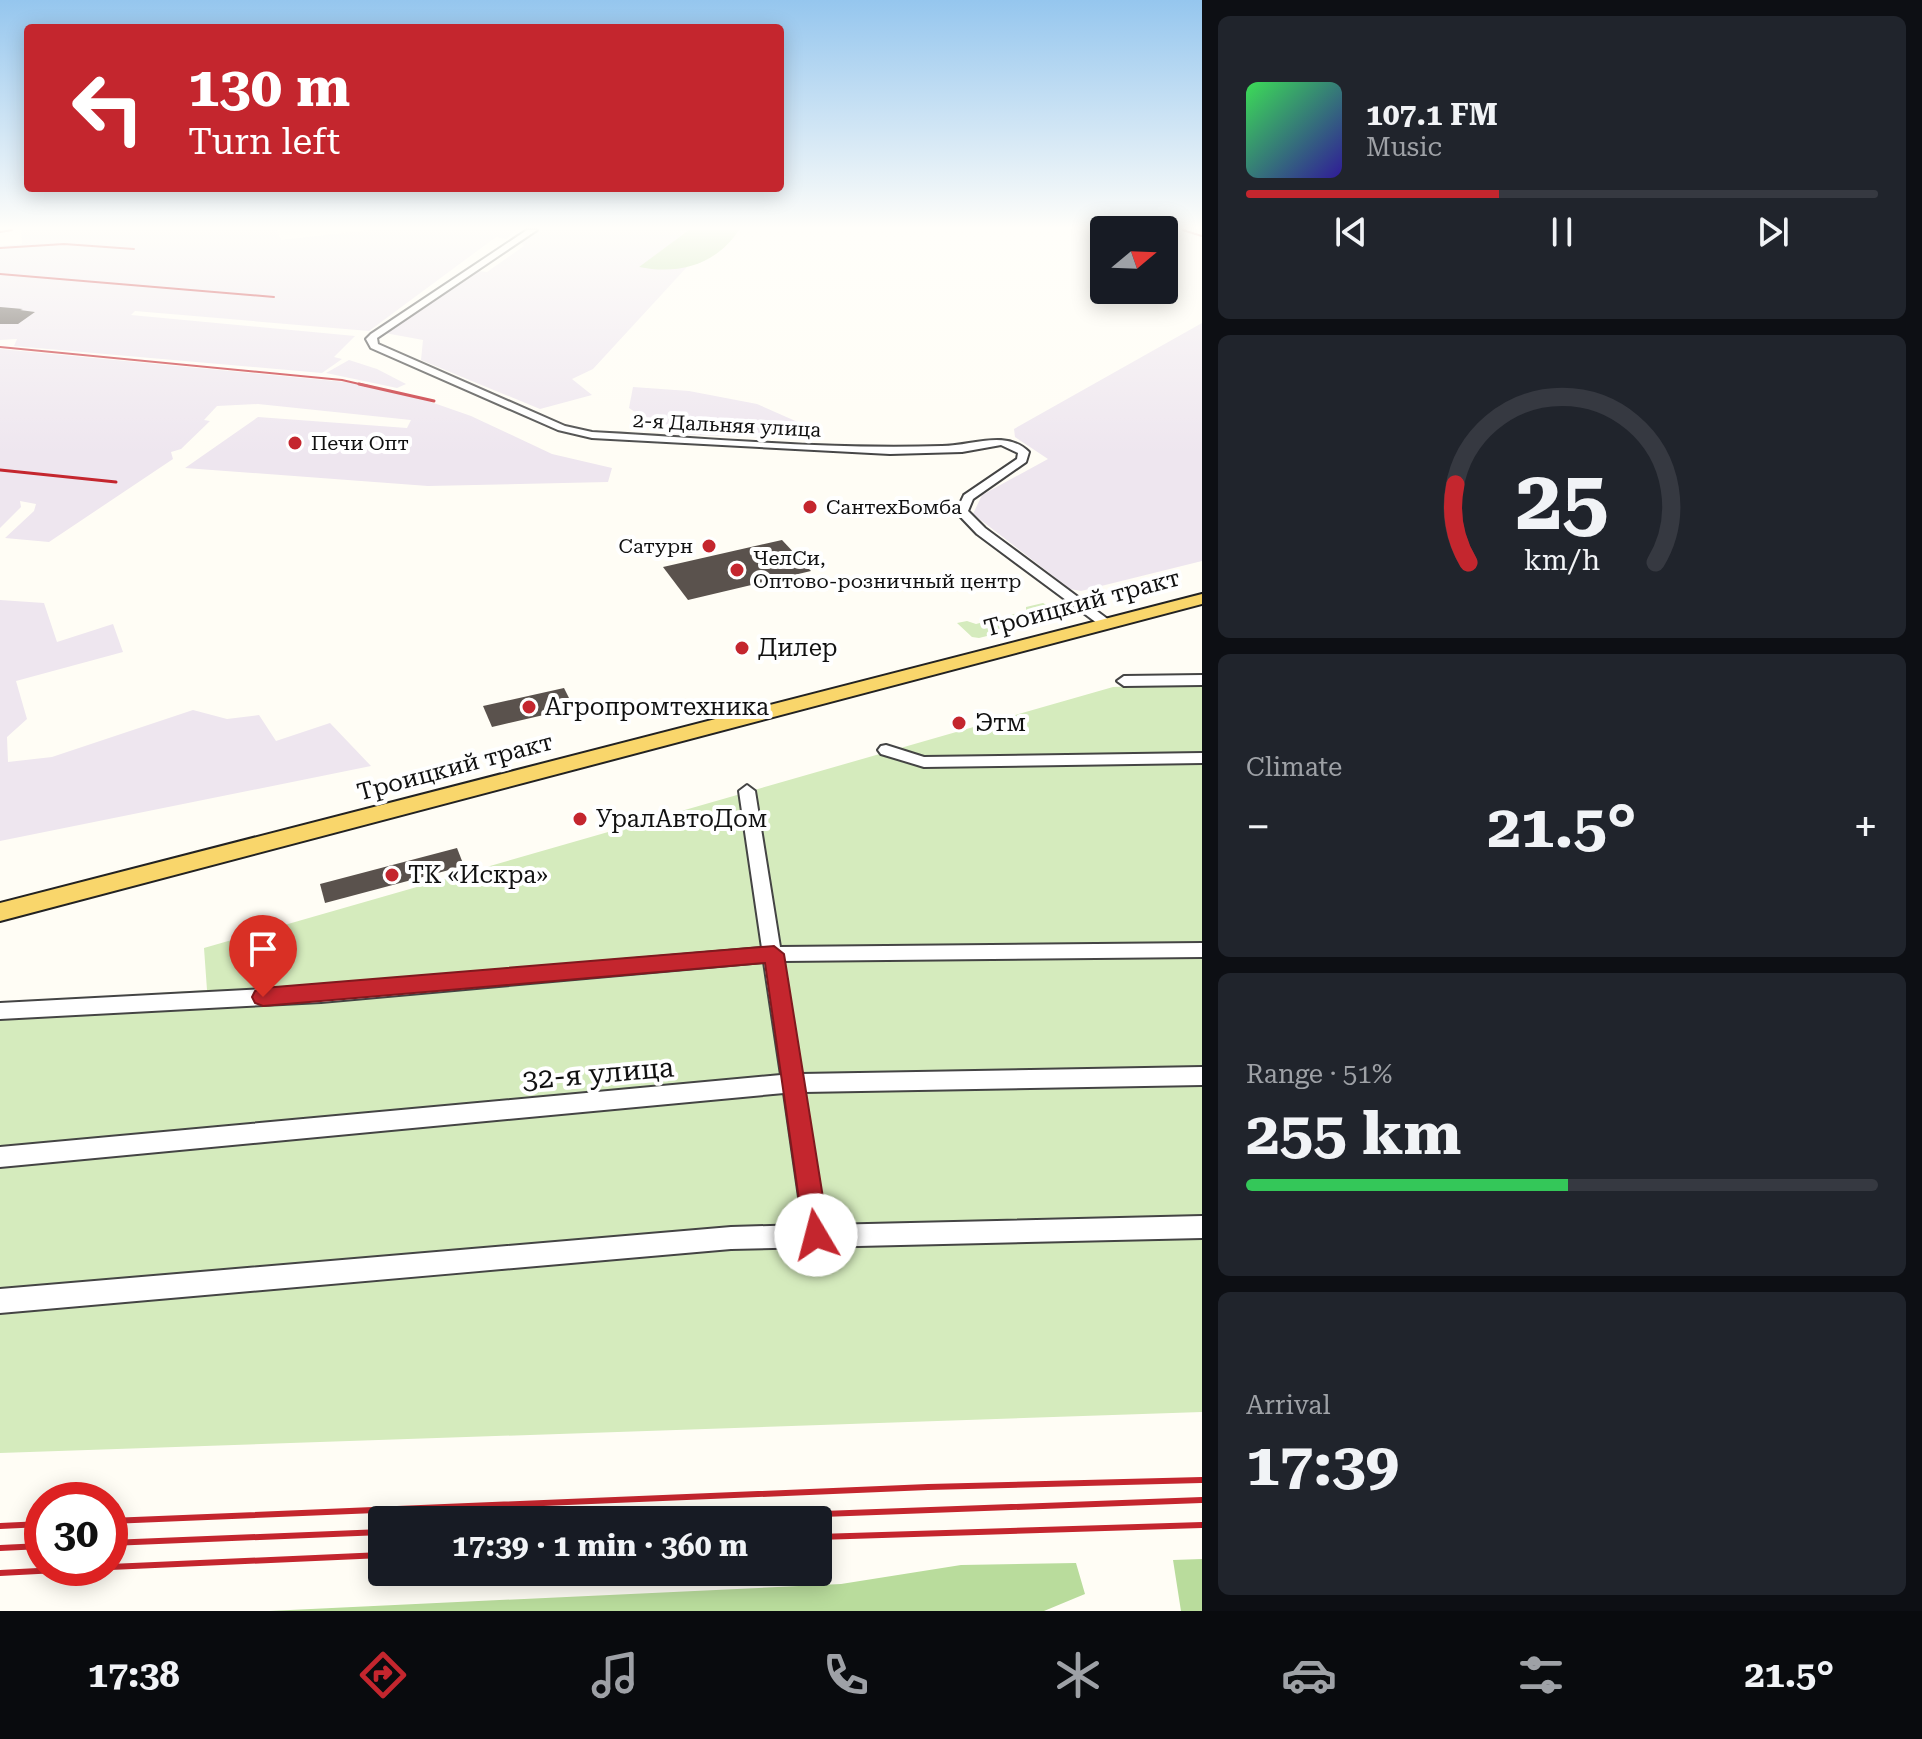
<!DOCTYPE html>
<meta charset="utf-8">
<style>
:root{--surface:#171b24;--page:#20242c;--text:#f1f3f6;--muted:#9ea1a6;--line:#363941;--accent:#c4262e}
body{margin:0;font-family:"Roboto Serif",serif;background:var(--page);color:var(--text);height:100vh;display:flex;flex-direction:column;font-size:30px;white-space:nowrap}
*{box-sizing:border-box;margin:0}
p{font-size:26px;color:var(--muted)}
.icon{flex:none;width:44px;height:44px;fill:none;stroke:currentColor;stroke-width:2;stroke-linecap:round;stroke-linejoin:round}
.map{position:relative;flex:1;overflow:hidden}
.sheet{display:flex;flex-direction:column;gap:16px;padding:16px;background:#0d0f14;width:720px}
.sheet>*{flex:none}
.guide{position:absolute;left:24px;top:24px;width:760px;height:168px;border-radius:8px;box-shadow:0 4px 20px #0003;background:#c4262e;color:#fff;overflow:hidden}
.needle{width:52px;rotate:71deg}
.tools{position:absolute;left:1090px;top:216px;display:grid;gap:16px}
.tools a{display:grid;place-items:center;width:88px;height:88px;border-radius:8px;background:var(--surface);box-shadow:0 4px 20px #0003;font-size:40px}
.speed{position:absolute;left:24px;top:1482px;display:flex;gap:16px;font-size:40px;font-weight:700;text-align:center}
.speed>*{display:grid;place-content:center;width:104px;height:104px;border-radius:50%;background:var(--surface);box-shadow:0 4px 20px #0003;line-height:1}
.speed .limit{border:12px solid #d22;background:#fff;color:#111}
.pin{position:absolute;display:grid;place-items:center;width:68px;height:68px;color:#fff;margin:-82px -34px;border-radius:50% 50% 50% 0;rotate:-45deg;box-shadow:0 0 8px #0007}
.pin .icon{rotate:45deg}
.me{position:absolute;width:88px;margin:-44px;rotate:352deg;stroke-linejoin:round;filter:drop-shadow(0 0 6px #0008)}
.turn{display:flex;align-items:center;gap:28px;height:168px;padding:0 32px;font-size:36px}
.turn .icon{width:104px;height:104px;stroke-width:2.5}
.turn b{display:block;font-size:56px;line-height:68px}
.big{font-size:60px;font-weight:700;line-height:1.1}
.sheet .widget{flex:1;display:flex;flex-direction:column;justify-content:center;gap:12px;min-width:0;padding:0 28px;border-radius:12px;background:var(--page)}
.sheet .dial{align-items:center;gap:0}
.dial svg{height:208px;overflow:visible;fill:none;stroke:var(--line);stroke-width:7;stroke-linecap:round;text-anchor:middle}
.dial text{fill:var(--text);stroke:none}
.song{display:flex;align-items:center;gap:24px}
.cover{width:96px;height:96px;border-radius:12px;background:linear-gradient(135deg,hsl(130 70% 55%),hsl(250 70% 35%))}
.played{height:8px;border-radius:4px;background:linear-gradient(90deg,var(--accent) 40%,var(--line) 40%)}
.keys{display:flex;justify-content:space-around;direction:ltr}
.heat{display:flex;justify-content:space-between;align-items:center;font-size:44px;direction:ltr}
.charge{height:12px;border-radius:6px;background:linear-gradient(90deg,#34c759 51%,var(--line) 0)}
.trip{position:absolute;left:368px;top:1506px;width:464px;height:80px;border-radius:8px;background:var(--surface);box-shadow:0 4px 20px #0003;font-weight:700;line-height:80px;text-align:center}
.tabs{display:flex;height:128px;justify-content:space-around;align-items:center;background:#090b0e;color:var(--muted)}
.tabs .icon{width:56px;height:56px}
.tabs .current{color:var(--accent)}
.tabs b{font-size:36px;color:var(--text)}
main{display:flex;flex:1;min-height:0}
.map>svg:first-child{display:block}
</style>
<main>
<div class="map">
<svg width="1202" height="1611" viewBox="0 0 1202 1611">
<rect width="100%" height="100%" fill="#fffdf5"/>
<g fill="#eee6ef">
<polygon points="21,230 277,230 281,240 369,230 517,230 506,239 496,237 369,331 135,311 131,315 355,336 334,357 342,359 322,373 14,346 17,339 0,340 0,246 22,244"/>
<polygon points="536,230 721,230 593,369 572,379 592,395 540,409 421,360 423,340 385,333 478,271 487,272 524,246 520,241"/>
<polygon points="1202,323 1202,561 1081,591 1070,589 973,514 982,495 1048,459 1015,437 1014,429"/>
<polygon points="0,349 366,384 408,394 471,416 552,454 612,468 608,482 428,486 185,468 258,417 407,428 411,420 258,404 217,406 204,420 210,421 181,449 171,452 173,459 49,542 5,538 34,511 36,504 20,501 21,507 0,528"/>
<polygon points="349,360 377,369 406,384 397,388 326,373"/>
<polygon points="633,387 689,391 757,404 809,427 810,439 668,434 629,408"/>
<polygon points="0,600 44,603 57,642 113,624 123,652 16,681 27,719 7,737 8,762 52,757 193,710 227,719 259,715 276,741 330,723 371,766 0,841"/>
</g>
<g fill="#d5ebbd">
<polygon points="1043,603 1061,613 1060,618 979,638 972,637 957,623 967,621 976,624 1026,611 1026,607"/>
<polygon points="1202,684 1202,1412 0,1453 0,1003 207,990 204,948 1113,687"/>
</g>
<g fill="#b9dc9c">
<path d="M689,230h50c-23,35 -61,45 -100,37z"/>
<polygon points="1202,1559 1202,1611 1181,1611 1173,1560"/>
<polygon points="1076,1563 1085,1594 1044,1611 269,1611 841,1584 961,1565"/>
</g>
<g fill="#5a524d">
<polygon points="0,307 23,309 20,310 35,312 18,324 0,324"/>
<polygon points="782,540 811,571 688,600 663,567"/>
<polygon points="564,688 574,708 492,727 483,706"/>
<polygon points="457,848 464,866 325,903 320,884"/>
</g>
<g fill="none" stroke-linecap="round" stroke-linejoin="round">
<defs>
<g id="minor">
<path d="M527,230h10l-160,108 1,6 187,82 27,6c116,6 233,18 350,14 29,0 64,-17 87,6l-3,10 -53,37 -5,12 17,17 128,95 -2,3h-10l-124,-92 -21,-22 8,-17 53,-36 1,-6 -17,-8 -39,7 -72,2 -298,-16 -34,-8 -187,-82 -5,-9 5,-5z"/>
<polygon points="1202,675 1202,685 1124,686 1117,681 1124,676"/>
<polygon points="886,745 924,757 1202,753 1202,763 924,767 881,754 878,750 881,746"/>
<polygon points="747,785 755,791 780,947 1202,943 1202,957 783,961 801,1074 1202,1067 1202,1085 804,1092 825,1225 1202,1216 1202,1238 731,1249 0,1313 0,1289 731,1227 803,1225 784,1093 0,1167 0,1147 781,1075 764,962 321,1002 0,1019 0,1003 321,986 762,948 739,791"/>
</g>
<polygon id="major" points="1202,594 1202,604 0,921 0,903"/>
</defs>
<use href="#minor" stroke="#444" stroke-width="4"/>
<use href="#major" stroke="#222" stroke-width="4"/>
<use href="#minor" fill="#fff" fill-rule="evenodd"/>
<use href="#major" fill="#f9d66b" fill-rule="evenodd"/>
<g stroke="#c4262e" stroke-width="2">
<polyline points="1183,230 1202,236"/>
<polyline points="0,232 12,230"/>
<polyline points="0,248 64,244 134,249"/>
<polyline points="0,274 274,297"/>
<polyline points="0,347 342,380 368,386"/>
</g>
<g stroke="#c4262e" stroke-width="3">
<polyline points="359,384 434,401"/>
<polyline points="0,470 116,482"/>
</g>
<g stroke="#c4262e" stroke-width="6">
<polyline points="663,1520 1202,1500"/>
<polyline points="110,1521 928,1487 1202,1480"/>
<polyline points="0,1526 42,1524"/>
<polyline points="818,1537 1202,1525"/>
<polyline points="110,1543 382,1532"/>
<polyline points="0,1548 42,1546"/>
<polyline points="110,1567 382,1555"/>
<polyline points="0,1573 95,1568"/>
</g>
</g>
<linearGradient id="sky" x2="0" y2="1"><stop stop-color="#95c6ee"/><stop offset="0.5" stop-color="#fffefa"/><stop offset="1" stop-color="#fffefa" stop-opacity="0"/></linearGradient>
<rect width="1202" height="456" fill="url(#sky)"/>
<polygon fill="#c4262e" stroke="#7f191e" stroke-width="2" points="774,946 784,954 829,1235 825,1244 816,1247 807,1244 804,1235 765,963 263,1006 255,1003 252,997 255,991 263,988"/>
<g fill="#c4262e" stroke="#fff" stroke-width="3">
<circle cx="295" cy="443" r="8"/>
<circle cx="810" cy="507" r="8"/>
<circle cx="709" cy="546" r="8"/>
<circle cx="737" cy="570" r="8"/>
<circle cx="742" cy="648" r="8"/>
<circle cx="529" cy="707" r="8"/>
<circle cx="959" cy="723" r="8"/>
<circle cx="580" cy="819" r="8"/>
<circle cx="392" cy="875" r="8"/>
</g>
<g text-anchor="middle" stroke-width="8" stroke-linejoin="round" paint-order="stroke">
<g font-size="20" fill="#111" stroke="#fff">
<text transform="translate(727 425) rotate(3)" y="7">2-я Дальняя улица</text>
</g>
<g font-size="20" fill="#111" stroke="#fff" text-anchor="start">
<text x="311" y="450">Печи Опт</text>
<text x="826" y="514">СантехБомба</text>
<text x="693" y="553" text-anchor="end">Сатурн</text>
<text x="753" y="565">ЧелСи,<tspan x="753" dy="23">Оптово-розничный центр</tspan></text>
</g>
<g font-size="24" fill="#111" stroke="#fff">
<text transform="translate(1082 603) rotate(-15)" y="8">Троицкий тракт</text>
<text transform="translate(455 767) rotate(-15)" y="8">Троицкий тракт</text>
</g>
<g font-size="24" fill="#111" stroke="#fff" text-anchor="start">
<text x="758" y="656">Дилер</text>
<text x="545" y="715">Агропромтехника</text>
<text x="975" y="731">Этм</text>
<text x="596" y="827">УралАвтоДом</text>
<text x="408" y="883">ТК «Искра»</text>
</g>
<g font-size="28" fill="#111" stroke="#fff">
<text transform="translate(598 1073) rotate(-5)" y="10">32-я улица</text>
</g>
</g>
</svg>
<div class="tools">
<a><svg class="needle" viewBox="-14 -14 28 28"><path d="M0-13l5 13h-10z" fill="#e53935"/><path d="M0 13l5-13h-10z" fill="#9ea1a6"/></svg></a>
</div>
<div class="speed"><div class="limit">30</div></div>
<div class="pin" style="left:263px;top:997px;background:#d93025"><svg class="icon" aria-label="arrive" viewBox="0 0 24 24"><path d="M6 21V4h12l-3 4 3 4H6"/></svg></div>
<svg class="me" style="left:816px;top:1235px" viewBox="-20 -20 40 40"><circle r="19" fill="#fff"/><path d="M0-13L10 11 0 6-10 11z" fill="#c4262e"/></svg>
<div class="trip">17:39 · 1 min · 360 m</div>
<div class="guide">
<div class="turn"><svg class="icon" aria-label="left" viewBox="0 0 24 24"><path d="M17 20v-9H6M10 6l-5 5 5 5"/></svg><div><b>130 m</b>Turn left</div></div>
</div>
</div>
<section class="sheet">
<div class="widget">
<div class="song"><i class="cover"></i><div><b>107.1 FM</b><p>Music</p></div></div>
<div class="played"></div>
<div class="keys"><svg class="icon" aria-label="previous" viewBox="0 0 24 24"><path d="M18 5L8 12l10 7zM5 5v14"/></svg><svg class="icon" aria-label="pause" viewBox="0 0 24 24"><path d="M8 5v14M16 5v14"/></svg><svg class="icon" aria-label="next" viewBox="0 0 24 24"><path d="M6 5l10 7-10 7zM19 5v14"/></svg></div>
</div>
<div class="widget dial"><svg viewBox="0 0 100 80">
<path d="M14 69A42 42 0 1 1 86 69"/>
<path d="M14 69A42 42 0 0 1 9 39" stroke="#c4262e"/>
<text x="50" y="56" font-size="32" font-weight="700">25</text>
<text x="50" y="72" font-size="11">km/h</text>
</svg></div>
<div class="widget"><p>Climate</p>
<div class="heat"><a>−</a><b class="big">21.5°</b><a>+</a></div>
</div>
<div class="widget"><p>Range · 51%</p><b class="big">255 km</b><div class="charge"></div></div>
<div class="widget"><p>Arrival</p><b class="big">17:39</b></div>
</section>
</main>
<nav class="tabs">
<b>17:38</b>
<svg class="icon current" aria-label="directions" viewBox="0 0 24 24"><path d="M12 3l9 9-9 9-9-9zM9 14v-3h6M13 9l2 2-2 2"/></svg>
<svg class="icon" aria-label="music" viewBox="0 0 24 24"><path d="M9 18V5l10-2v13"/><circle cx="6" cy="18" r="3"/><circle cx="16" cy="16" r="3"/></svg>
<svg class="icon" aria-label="phone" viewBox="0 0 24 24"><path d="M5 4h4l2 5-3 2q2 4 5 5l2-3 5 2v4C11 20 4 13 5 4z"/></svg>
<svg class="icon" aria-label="climate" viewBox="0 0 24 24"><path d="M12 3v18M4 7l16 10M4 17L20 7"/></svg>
<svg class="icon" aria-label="car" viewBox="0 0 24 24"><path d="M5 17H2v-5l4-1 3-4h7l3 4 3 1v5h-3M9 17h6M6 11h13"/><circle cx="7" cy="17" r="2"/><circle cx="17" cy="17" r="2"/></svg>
<svg class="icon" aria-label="filters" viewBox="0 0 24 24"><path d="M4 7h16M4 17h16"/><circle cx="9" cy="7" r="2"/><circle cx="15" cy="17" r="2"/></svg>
<b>21.5°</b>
</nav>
